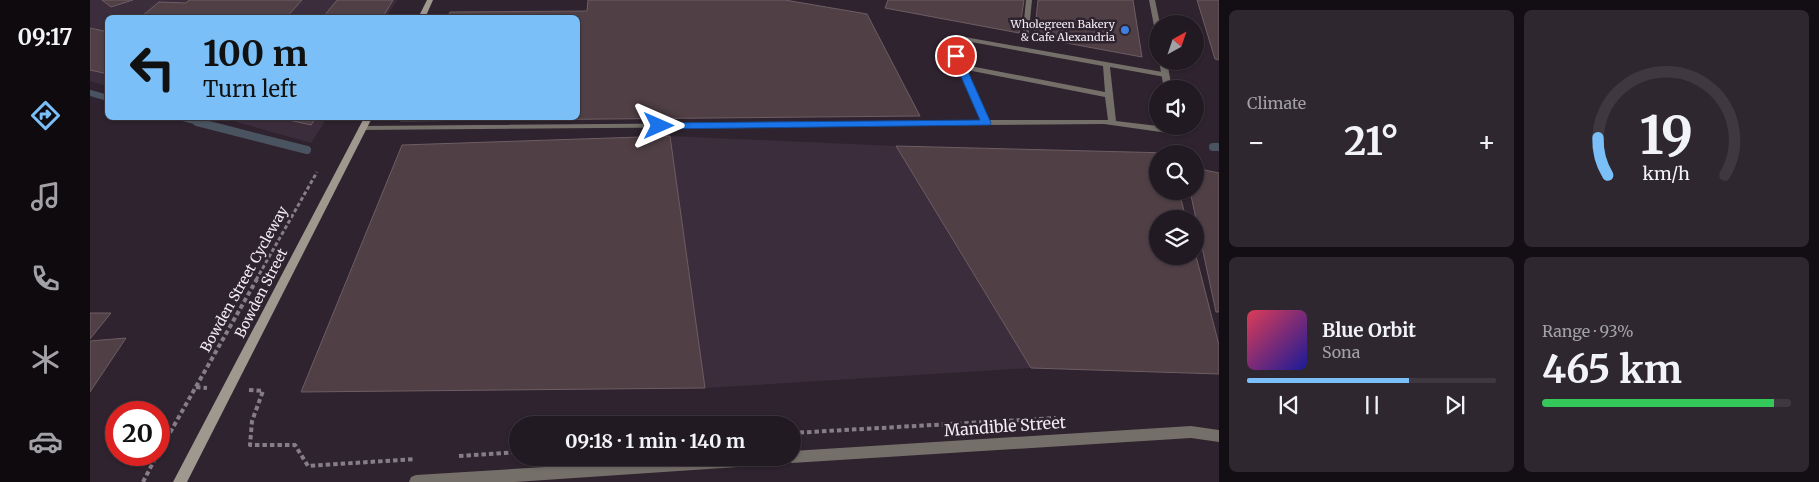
<!DOCTYPE html>
<meta charset="utf-8">
<style>
:root{--surface:#221a22;--page:#2e272f;--text:#f1f3f6;--muted:#a2a1a5;--line:#3f3840;--accent:#7abff8}
body{margin:0;font-family:Merriweather,serif;background:var(--page);color:var(--text);height:100vh;display:flex;flex-direction:column;font-size:19px;white-space:nowrap}
*{box-sizing:border-box;margin:0}
p{font-size:16px;color:var(--muted)}
.icon{flex:none;width:28px;height:28px;fill:none;stroke:currentColor;stroke-width:2;stroke-linecap:round;stroke-linejoin:round}
.map{position:relative;flex:1;overflow:hidden}
.sheet{display:flex;flex-direction:column;gap:10px;padding:10px;background:#130e13;width:600px}
.sheet>*{flex:none}
.guide{position:absolute;left:15px;top:15px;width:475px;height:105px;border-radius:8px;box-shadow:0 1px 4px #0004,0 0 0 1px var(--line);background:#7abff8;color:#111;overflow:hidden}
.needle{width:32px;rotate:40deg}
.buttons{position:absolute;left:1059px;top:15px;display:grid;gap:10px}
.buttons a{display:grid;place-items:center;width:55px;height:55px;border-radius:50%;background:var(--surface);box-shadow:0 1px 4px #0004,0 0 0 1px var(--line);font-size:25px}
.speed{position:absolute;left:15px;top:401px;display:flex;gap:10px;font-size:25px;font-weight:700;text-align:center}
.speed>*{display:grid;place-content:center;width:65px;height:65px;border-radius:50%;background:var(--surface);box-shadow:0 1px 4px #0004,0 0 0 1px var(--line);line-height:1}
.speed .limit{border:8px solid #d22;background:#fff;color:#111}
.pin{position:absolute;display:grid;place-items:center;width:42px;height:42px;color:#fff;margin:-21px;border:2px solid #fff;border-radius:50%;box-shadow:0 1px 5px #0007}
.me{position:absolute;width:55px;margin:-28px;rotate:90deg;stroke-linejoin:round;filter:drop-shadow(0 0 4px #0008)}
.turn{display:flex;align-items:center;gap:18px;height:105px;padding:0 15px;font-size:22px}
.turn .icon{width:65px;height:65px;stroke-width:2.5}
.turn b{display:block;font-size:35px;line-height:42px}
.big{font-size:38px;font-weight:700;line-height:1.1}
.sheet .card{flex:1;display:flex;flex-direction:column;justify-content:center;gap:8px;min-width:0;padding:0 18px;border-radius:8px;background:var(--page)}
.sheet .dial{align-items:center;gap:0}
.dial svg{height:130px;overflow:visible;fill:none;stroke:var(--line);stroke-width:7;stroke-linecap:round;text-anchor:middle}
.dial text{fill:var(--text);stroke:none}
.song{display:flex;align-items:center;gap:15px}
.cover{width:60px;height:60px;border-radius:8px;background:linear-gradient(135deg,hsl(350 70% 55%),hsl(240 70% 35%))}
.played{height:5px;border-radius:2px;background:linear-gradient(90deg,var(--accent) 65%,var(--line) 65%)}
.keys{display:flex;justify-content:space-around;direction:ltr}
.heat{display:flex;justify-content:space-between;align-items:center;font-size:28px;direction:ltr}
.charge{height:8px;border-radius:4px;background:linear-gradient(90deg,#34c759 93%,var(--line) 0)}
.sheet .tiles{flex:1;display:grid;gap:10px;grid-template-columns:repeat(2,1fr)}
.trip{position:absolute;left:419px;top:416px;width:292px;height:50px;border-radius:25px;background:var(--surface);box-shadow:0 1px 4px #0004,0 0 0 1px var(--line);font-weight:700;line-height:50px;text-align:center}
main{display:flex;flex:1;min-height:0}
.tab-bar{display:flex;flex-direction:column;width:90px;justify-content:space-around;align-items:center;background:#0e0a0e;color:var(--muted)}
.tab-bar .icon{width:35px;height:35px}
.tab-bar .selected{color:var(--accent)}
.tab-bar b{font-size:22px;color:var(--text)}
.map>svg:first-child{display:block}
</style>
<main>
<nav class="tab-bar">
<b>09:17</b>
<svg class="icon selected" aria-label="directions" viewBox="0 0 24 24"><path d="M12 3l9 9-9 9-9-9zM9 14v-3h6M13 9l2 2-2 2"/></svg>
<svg class="icon" aria-label="music" viewBox="0 0 24 24"><path d="M9 18V5l10-2v13"/><circle cx="6" cy="18" r="3"/><circle cx="16" cy="16" r="3"/></svg>
<svg class="icon" aria-label="phone" viewBox="0 0 24 24"><path d="M5 4h4l2 5-3 2q2 4 5 5l2-3 5 2v4C11 20 4 13 5 4z"/></svg>
<svg class="icon" aria-label="climate" viewBox="0 0 24 24"><path d="M12 3v18M4 7l16 10M4 17L20 7"/></svg>
<svg class="icon" aria-label="car" viewBox="0 0 24 24"><path d="M5 17H2v-5l4-1 3-4h7l3 4 3 1v5h-3M9 17h6M6 11h13"/><circle cx="7" cy="17" r="2"/><circle cx="17" cy="17" r="2"/></svg>
</nav>
<div class="map">
<svg width="1129" height="482" viewBox="0 0 1129 482">
<rect width="100%" height="100%" fill="#2e232e"/>
<g fill="#3c2d3c">
<polygon points="0,0 307,0 296,17 18,18 17,86 0,81"/>
<polygon points="132,118 237,118 221,143"/>
<polygon points="580,136 806,146 941,368 615,388"/>
</g>
<g fill="none" stroke-linecap="round" stroke-linejoin="round">
<g stroke="#495460" stroke-width="6">
<polyline points="0,93 18,98"/>
<polyline points="93,118 112,123"/>
</g>
<g stroke="#495460" stroke-width="8">
<polyline points="107,122 217,150"/>
<polyline points="1123,147 1129,147"/>
</g>
</g>
<g fill="#504046" stroke="#6e5d63">
<polygon points="12,0 43,0 21,7"/>
<polygon points="99,0 212,0 196,18 52,16 69,2 96,3"/>
<polygon points="247,0 303,0 294,15 234,16"/>
<polygon points="498,0 695,0 777,14 830,116 310,121 311,118 488,118 488,18 357,18 360,12 497,11"/>
<polygon points="798,0 934,0 929,33 795,8"/>
<polygon points="948,0 1043,0 1052,57 944,37"/>
<polygon points="1107,0 1129,0 1129,60 1125,59"/>
<polygon points="0,28 18,32 18,74 0,70"/>
<polygon points="190,118 226,118 221,125"/>
<polygon points="580,136 615,388 211,392 312,145"/>
<polygon points="806,146 1079,153 1068,154 1068,191 1089,191 1096,219 1068,219 1068,256 1105,256 1105,252 1129,345 1129,374 941,368"/>
<polygon points="1105,168 1129,173 1129,312 1126,312 1100,191 1105,191"/>
<polygon points="0,313 21,313 0,339"/>
<polygon points="36,338 0,392 0,341"/>
</g>
<g fill="none" stroke-linecap="round" stroke-linejoin="round">
<polyline stroke="#867d86" stroke-width="3" stroke-dasharray="4 2.5" stroke-linecap="butt" points="166,280 227,172"/>
<g stroke="#867d86" stroke-width="4" stroke-dasharray="4.5 3" stroke-linecap="butt">
<polyline points="106,387 117,388"/>
<polyline points="159,390 173,391 162,421 160,445 205,445 218,466 325,459"/>
<polyline points="702,433 966,418"/>
<polyline points="69,452 167,279"/>
<polyline points="369,456 428,452"/>
<polyline points="53,482 67,455"/>
</g>
<g fill="#746f69" fill-rule="evenodd">
<polygon points="936,0 942,0 938,40 935,42 932,40"/>
<path d="M869,36l209,37 1,2 -4,2 -55,-10 6,54 59,7 4,3 -4,3 -71,-10 -742,6 -4,-2 4,-2 619,-5 -33,-76 2,-5zM870,40l143,26 2,26 -140,-27 -9,-20v-3zM877,70l138,27 3,23h-119z"/>
</g>
<g fill="#746f69" fill-rule="evenodd">
<polygon points="1059,0 1065,0 1070,24 1068,24 1068,33 1065,31"/>
<polygon points="1069,61 1077,61 1082,89 1074,89"/>
<polygon points="1080,126 1088,126 1089,131 1085,134 1082,133"/>
<polygon points="1101,426 1129,430 1129,442 1101,438 702,463 697,461 692,464 425,482 319,482 321,477 326,475 604,458 702,458 702,451"/>
</g>
<g fill="#9f988e" fill-rule="evenodd">
<polygon points="337,0 343,0 335,18 328,18"/>
<polygon points="274,118 282,118 97,482 83,482"/>
</g>
</g>
<polygon fill="#1a73e8" stroke="#114b97" points="866,53 871,56 901,123 900,125 569,129 564,126 569,123 890,120 862,56"/>
<circle fill="#3f7fe0" stroke="#2e232e" stroke-width="2" cx="1035" cy="30" r="5"/>
<g text-anchor="middle" stroke-width="5" stroke-linejoin="round" paint-order="stroke">
<g font-size="11" fill="#f2ebf2" stroke="#2e232e" text-anchor="end">
<text x="1025" y="28">Wholegreen Bakery<tspan x="1025" dy="13">&amp; Cafe Alexandria</tspan></text>
</g>
<g font-size="14" fill="#f2ebf2" stroke="#2e232e">
<text transform="translate(154 279) rotate(-61)" y="5">Bowden Street Cycleway</text>
<text transform="translate(171 293) rotate(-63)" y="5">Bowden Street</text>
</g>
<g font-size="16" fill="#f2ebf2" stroke="#2e232e">
<text transform="translate(915 426) rotate(-4)" y="6">Mandible Street</text>
</g>
</g>
</svg>
<div class="buttons">
<a><svg class="needle" viewBox="-14 -14 28 28"><path d="M0-13l5 13h-10z" fill="#e53935"/><path d="M0 13l5-13h-10z" fill="#a2a1a5"/></svg></a>
<a><svg class="icon" aria-label="sound" viewBox="0 0 24 24"><path d="M4 9h4l5-4v14l-5-4H4zM17 9q2 3 0 6"/></svg></a>
<a><svg class="icon" aria-label="search" viewBox="0 0 24 24"><circle cx="10" cy="10" r="6"/><path d="M15 15l6 6"/></svg></a>
<a><svg class="icon" aria-label="layers" viewBox="0 0 24 24"><path d="M12 4l9 5-9 5-9-5zM3 14l9 5 9-5"/></svg></a>
</div>
<div class="speed"><div class="limit">20</div></div>
<div class="pin" style="left:866px;top:56px;background:#d93025"><svg class="icon" aria-label="arrive" viewBox="0 0 24 24"><path d="M6 21V4h12l-3 4 3 4H6"/></svg></div>
<svg class="me" style="left:569px;top:126px" viewBox="-20 -20 40 40"><path d="M0-17L14 15 0 8-14 15z" fill="#1a73e8" stroke="#fff" stroke-width="4"/></svg>
<div class="trip">09:18 · 1 min · 140 m</div>
<div class="guide">
<div class="turn"><svg class="icon" aria-label="left" viewBox="0 0 24 24"><path d="M17 20v-9H6M10 6l-5 5 5 5"/></svg><div><b>100 m</b>Turn left</div></div>
</div>
</div>
<section class="sheet">
<div class="tiles">
<div class="card"><p>Climate</p>
<div class="heat"><a>−</a><b class="big">21°</b><a>+</a></div>
</div>
<div class="card dial"><svg viewBox="0 0 100 80">
<path d="M14 69A42 42 0 1 1 86 69"/>
<path d="M14 69A42 42 0 0 1 8 46" stroke="#7abff8"/>
<text x="50" y="56" font-size="32" font-weight="700">19</text>
<text x="50" y="72" font-size="11">km/h</text>
</svg></div>
<div class="card">
<div class="song"><i class="cover"></i><div><b>Blue Orbit</b><p>Sona</p></div></div>
<div class="played"></div>
<div class="keys"><svg class="icon" aria-label="previous" viewBox="0 0 24 24"><path d="M18 5L8 12l10 7zM5 5v14"/></svg><svg class="icon" aria-label="pause" viewBox="0 0 24 24"><path d="M8 5v14M16 5v14"/></svg><svg class="icon" aria-label="next" viewBox="0 0 24 24"><path d="M6 5l10 7-10 7zM19 5v14"/></svg></div>
</div>
<div class="card"><p>Range · 93%</p><b class="big">465 km</b><div class="charge"></div></div>
</div>
</section>
</main>
